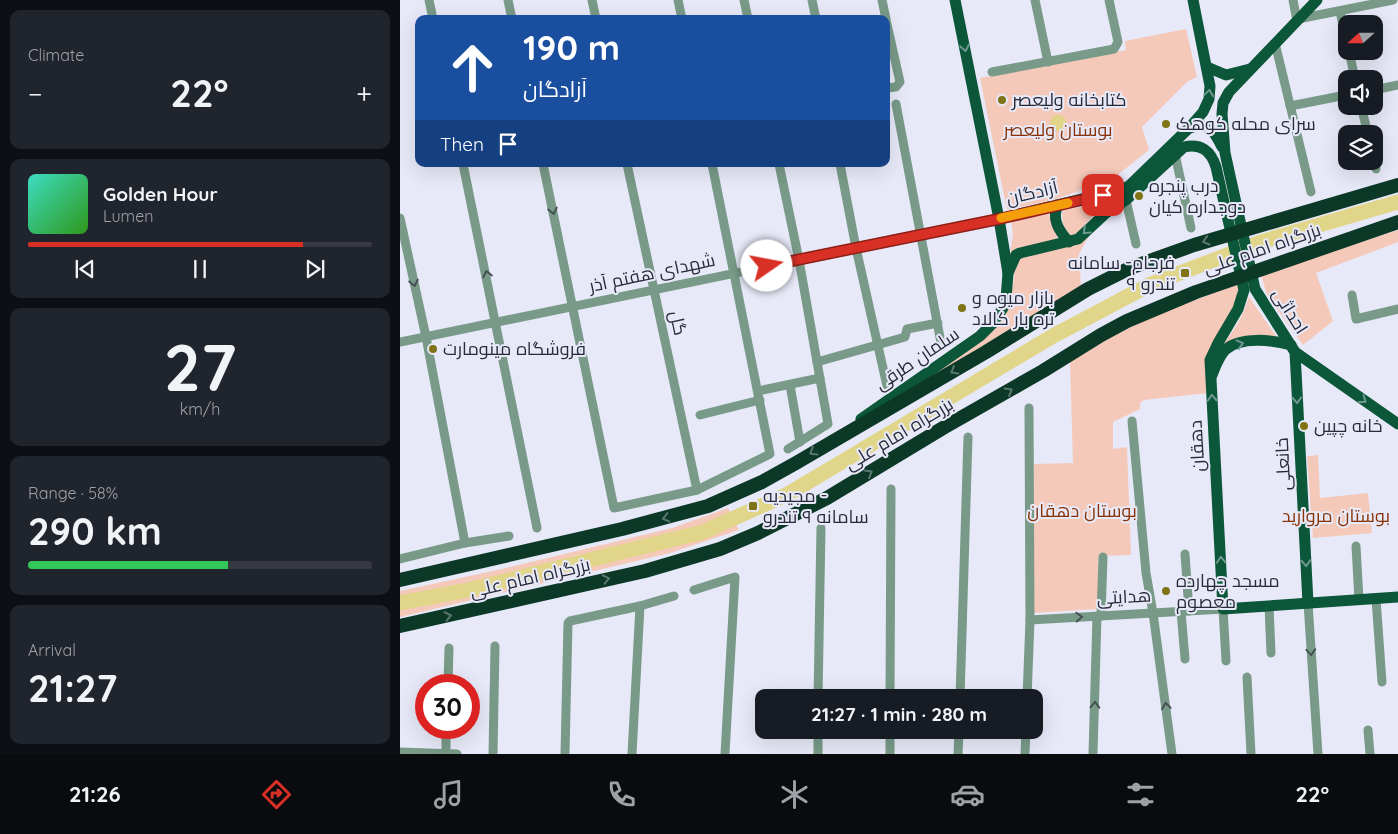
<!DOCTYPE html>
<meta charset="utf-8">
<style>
:root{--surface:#171b24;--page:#20242c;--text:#f1f3f6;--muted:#9ea1a6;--line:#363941;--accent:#d93025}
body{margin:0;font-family:Quicksand,Cairo,sans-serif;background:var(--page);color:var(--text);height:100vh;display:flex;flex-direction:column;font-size:19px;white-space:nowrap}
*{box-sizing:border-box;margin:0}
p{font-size:16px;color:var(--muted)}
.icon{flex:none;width:28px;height:28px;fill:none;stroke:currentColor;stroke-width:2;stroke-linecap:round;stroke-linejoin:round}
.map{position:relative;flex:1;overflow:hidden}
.drawer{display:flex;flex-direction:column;gap:10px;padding:10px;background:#0d0f14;width:400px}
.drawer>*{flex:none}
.top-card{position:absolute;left:15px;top:15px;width:475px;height:152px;border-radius:10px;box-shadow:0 5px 20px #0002;background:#1a4fa0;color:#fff;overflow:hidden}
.needle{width:32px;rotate:249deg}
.buttons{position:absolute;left:938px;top:15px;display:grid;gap:10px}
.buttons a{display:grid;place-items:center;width:45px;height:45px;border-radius:10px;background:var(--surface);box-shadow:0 5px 20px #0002;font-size:25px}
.speed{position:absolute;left:15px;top:674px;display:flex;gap:10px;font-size:25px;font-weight:700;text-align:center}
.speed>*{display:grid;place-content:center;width:65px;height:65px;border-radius:50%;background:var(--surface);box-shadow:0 5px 20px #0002;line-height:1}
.speed .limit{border:8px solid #d22;background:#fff;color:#111}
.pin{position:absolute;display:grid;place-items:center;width:42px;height:42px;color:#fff;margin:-21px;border-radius:10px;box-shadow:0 2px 8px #0006}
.me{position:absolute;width:55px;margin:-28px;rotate:78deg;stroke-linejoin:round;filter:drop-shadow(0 0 4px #0008)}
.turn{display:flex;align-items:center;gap:18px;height:105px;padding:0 25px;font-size:22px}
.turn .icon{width:65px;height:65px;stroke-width:2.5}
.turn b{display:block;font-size:35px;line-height:42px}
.then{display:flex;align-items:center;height:48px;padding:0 25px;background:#0003;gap:10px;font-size:19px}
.big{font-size:38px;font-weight:700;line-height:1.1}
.drawer .card{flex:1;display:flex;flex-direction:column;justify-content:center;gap:8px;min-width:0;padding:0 18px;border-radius:10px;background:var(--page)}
.drawer .dial{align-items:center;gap:0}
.dial b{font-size:65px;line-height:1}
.song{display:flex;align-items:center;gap:15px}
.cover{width:60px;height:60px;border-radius:8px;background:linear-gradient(135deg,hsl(170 70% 55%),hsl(110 70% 35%))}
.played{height:5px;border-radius:2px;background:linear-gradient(90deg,var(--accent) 80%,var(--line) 80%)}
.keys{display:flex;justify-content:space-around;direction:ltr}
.heat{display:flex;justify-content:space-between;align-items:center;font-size:28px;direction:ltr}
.charge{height:8px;border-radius:4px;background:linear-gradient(90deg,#34c759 58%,var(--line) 0)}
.trip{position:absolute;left:355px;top:689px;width:288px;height:50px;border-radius:10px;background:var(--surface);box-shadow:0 5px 20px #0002;font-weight:700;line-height:50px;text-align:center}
.dock{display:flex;height:80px;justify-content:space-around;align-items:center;background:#090b0e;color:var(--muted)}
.dock .icon{width:35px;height:35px}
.dock .selected{color:var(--accent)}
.dock b{font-size:22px;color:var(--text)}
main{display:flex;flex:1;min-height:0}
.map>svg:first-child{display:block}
</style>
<main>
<section class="drawer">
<div class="card"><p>Climate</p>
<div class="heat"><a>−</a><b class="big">22°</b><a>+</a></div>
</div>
<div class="card">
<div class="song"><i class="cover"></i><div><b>Golden Hour</b><p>Lumen</p></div></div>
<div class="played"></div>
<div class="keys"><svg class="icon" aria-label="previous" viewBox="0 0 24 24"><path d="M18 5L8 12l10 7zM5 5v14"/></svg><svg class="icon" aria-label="pause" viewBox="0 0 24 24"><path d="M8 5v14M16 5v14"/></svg><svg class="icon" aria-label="next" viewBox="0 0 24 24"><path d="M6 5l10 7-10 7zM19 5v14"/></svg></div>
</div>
<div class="card dial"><b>27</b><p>km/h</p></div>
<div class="card"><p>Range · 58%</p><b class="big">290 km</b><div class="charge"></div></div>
<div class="card"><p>Arrival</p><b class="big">21:27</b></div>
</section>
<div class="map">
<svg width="998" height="754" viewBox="0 0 998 754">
<rect width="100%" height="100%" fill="#e7e9f8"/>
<g fill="#f5c9b9">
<polygon points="786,29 797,77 788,81 742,127 749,150 711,180 653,200 607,210 580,78 726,50 725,41"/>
<path d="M706,203l-33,34c-10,-8 -12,-16 -10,-27z"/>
<polygon points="649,214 658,240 609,262 613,234 611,220"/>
<polygon points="998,230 998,242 916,273 933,321 903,345 867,295 861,275"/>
<polygon points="690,234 679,254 681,286 508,392 574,346 611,298 614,279 614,267 620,256"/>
<polygon points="838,284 840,294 808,393 744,400 740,403 740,409 713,422 713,449 727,447 731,555 698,556 698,609 633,613 634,464 673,463 670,361 700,343 755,315"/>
<path d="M849,297l27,39h-31l-26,13c14,-16 24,-32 30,-52z"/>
<polygon points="918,455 920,498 968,493 972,533 913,538 907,456"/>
<polygon points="328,508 339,530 270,553 0,617 0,591 102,569 272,528"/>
</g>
<circle fill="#e0d588" cx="658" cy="123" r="8"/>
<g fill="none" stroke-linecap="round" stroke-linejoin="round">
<polyline stroke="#e0d588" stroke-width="15" points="0,603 68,590 303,532 388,494 653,336 751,284 861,242 998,202"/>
<g stroke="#799a88" stroke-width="9">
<polyline points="29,0 33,19"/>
<polyline points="108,0 112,19"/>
<polyline points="192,0 196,19"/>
<polyline points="278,0 282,19"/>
<polyline points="344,0 348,19"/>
<polyline points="412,0 416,19"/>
<polyline points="482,0 486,19"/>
<polyline points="635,0 648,62"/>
<polyline points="893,0 897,21"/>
<polyline points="940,11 946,40"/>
<polyline points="898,19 993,0"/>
<polyline points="486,20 500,82 496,87 486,88"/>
<polyline points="875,43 911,192"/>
<polyline points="949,51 955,79"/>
<polyline points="592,72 714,49 718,42 709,0"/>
<polyline points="974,90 998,85"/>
<polyline points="496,104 541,343"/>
<polyline points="890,106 946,95"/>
<polyline points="961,106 968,134"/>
<polyline points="775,154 791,228"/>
<polyline points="974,160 976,169"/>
<polyline points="63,164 137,528"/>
<polyline points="143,164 214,508 297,490 370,454 312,164"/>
<polyline points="227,164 297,490"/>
<polyline points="379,164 399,260 428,424 388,449"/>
<polyline points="440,164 456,248 487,386"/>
<polyline points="726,200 736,244"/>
<polyline points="0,218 26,337 65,543"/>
<polyline points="952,295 956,319 998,309"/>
<polyline points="0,342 599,219"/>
<polyline points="417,362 505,337 507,329 538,323"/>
<polyline points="390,385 400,442"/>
<polyline points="358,391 420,378"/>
<polyline points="300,415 360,400"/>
<polyline points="732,421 746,573 753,613 772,754"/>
<polyline points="956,546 959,600"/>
<polyline points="785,554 789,611"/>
<polyline points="0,559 65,543 109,536"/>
<polyline points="294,590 335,577 325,754"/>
<polyline points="976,599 982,682"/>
<polyline points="908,603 918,754"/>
<polyline points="869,606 871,653"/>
<polyline points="781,611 785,659"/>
<polyline points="701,616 703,557"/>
<polyline points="630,620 823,609 826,661"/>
<polyline points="847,677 851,754"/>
<polyline points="48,685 49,648"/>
<polyline points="418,698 421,528"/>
<polyline points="490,698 491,489"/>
<polyline points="560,698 568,437"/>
<polyline points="627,698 630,620 629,408"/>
<polyline points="968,730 970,754"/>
<polyline points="0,752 57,754"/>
<polyline points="46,754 46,728"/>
<polyline points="93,754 95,646"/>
<polyline points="165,754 168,623 170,621 240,606"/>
<polyline points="232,754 240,606 274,596"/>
<polyline points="418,754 418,730"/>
<polyline points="490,754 490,730"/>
<polyline points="558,754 559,730"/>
<polyline points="625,754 626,730"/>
<polyline points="693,754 697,616"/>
</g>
<g stroke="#0c563a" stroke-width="11">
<polyline points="917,0 829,92 823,103 822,114 825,153 855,289 895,352 998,424"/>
<polyline points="807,67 826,75 850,69"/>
<path d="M789,128c19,-6 25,2 33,19"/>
<path d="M658,205c-7,14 1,26 11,37"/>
<polyline points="599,219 723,189 729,186 789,128 803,112 809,99 810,86 793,0"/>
<path d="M608,273l8,-18 4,-2 58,-14 28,-26 20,-13 58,-53c17,-4 27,4 32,20l28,123 -6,19 -20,34 -8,17 13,249 175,-12"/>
<polyline points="895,352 908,603"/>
<path d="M812,375c3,-8 7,-18 13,-25 15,-14 48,-10 66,-5"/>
<polyline points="461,419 580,336 593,323 603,308 606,299 608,273 599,219 555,0"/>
</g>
<g stroke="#0c3927" stroke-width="14">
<polyline points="0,580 222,529 308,506 362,482 396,463 586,352 688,289 730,268 794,245 998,185"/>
<polyline points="0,626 245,571 320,549 358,533 427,498 543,428 643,371 701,335 727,321 796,292 998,222"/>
</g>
</g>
<defs><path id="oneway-chevron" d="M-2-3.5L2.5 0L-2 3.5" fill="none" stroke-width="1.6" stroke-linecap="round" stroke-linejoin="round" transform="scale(1.25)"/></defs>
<g stroke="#6f9890">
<use href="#oneway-chevron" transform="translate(565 48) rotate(79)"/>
<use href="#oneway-chevron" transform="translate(809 93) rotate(-82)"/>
<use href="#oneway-chevron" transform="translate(686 231) rotate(137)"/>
<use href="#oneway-chevron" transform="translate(840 344) rotate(-15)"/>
<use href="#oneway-chevron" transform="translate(812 398) rotate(-93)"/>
<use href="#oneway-chevron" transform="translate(897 400) rotate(87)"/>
<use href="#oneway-chevron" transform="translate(963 400) rotate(35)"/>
<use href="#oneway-chevron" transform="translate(821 560) rotate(-93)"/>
<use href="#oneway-chevron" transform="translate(906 563) rotate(87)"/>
</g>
<g stroke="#455154">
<use href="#oneway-chevron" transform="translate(153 211) rotate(78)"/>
<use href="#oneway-chevron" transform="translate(87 274) rotate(-102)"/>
<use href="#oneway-chevron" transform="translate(14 283) rotate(78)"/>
<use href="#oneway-chevron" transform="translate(679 617) rotate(-3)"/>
<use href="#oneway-chevron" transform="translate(911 652) rotate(86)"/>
<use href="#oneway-chevron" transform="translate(695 705) rotate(-88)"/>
<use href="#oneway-chevron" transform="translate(766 706) rotate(-98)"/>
</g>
<g stroke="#597770">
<use href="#oneway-chevron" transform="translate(806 241) rotate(164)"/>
<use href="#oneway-chevron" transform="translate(554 371) rotate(150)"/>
<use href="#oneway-chevron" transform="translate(609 391) rotate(-30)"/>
<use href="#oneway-chevron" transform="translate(413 452) rotate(148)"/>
<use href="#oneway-chevron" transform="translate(469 473) rotate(-31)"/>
<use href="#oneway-chevron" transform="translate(266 518) rotate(166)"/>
<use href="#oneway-chevron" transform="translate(206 579) rotate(-12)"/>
<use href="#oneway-chevron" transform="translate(48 616) rotate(-12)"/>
</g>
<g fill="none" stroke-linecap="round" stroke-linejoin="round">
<defs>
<polyline id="route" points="367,266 599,219 703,195"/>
</defs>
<use href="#route" stroke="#8d1f18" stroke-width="12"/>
<use href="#route" stroke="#d93025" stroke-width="9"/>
<polyline stroke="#f59e0b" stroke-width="9" points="601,218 668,203"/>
</g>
<g fill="#7f7315" stroke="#e7e9f8" stroke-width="2">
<circle cx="602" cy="100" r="5"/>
<circle cx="766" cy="124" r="5"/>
<circle cx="739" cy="196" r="5"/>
<rect x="780" y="268" width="10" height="10" rx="2.5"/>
<circle cx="562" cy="308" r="5"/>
<circle cx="33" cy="349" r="5"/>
<circle cx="904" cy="426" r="5"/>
<rect x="348" y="501" width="10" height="10" rx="2.5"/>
<circle cx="766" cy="591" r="5"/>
</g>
<g text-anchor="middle" stroke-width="4" stroke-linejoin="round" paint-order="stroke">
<g font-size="18" fill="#292a38" stroke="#e7e9f8" text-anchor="start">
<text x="612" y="106">کتابخانه ولیعصر</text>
<text x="776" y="130">سرای محله کوهک</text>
<text x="749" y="192">درب پنجره<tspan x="749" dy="21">دوجداره کیان</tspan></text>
<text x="775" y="269" text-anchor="end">فرجام- سامانه<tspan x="775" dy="21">۹ تندرو</tspan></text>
<text x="572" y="304">بازار میوه و<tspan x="572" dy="21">تره بار کالاد</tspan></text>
<text x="43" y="355">فروشگاه مینومارت</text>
<text x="914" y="432">خانه چپین</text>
<text x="363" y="502">مجیدیه -<tspan x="363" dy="21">سامانه ۹ تندرو</tspan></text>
<text x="776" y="587">مسجد چهارده<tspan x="776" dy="21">معصوم</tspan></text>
</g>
<g font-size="18" fill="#883105" stroke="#e7e9f8">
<text x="658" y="136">بوستان ولیعصر</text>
<text x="682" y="517">بوستان دهقان</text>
<text x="936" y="522">بوستان مروارید</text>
</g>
<g font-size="18" fill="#292a38" stroke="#e7e9f8">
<text transform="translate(632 193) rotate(-13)" y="6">آزادگان</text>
<text transform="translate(862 249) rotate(-19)" y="6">بزرگراه امام علی</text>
<text transform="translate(252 273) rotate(-12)" y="6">شهدای هفتم آذر</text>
<text transform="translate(890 311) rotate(58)" y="6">احداثی</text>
<text transform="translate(278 323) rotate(78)" y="6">گل</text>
<text transform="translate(517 359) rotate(-34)" y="6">سلمان طرقی</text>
<text transform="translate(499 434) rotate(-31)" y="6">بزرگراه امام علی</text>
<text transform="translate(797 446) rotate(-93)" y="6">دهقان</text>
<text transform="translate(883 464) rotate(-93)" y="6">خانعلی</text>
<text transform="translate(130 578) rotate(-13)" y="6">بزرگراه امام علی</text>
<text transform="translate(724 597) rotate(-3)" y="6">هدایتی</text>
</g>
</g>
</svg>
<div class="buttons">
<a><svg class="needle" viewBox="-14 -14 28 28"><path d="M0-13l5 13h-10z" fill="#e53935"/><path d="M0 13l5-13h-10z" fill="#9ea1a6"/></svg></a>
<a><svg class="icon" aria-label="sound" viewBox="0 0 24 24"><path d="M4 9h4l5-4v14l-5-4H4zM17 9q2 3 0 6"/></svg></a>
<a><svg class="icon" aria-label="layers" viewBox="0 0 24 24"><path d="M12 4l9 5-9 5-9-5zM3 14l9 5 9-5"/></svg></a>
</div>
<div class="speed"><div class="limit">30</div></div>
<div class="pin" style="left:703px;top:195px;background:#d93025"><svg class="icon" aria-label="arrive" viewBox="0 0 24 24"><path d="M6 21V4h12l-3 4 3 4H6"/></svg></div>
<svg class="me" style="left:367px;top:266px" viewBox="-20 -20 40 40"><circle r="19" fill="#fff"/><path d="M0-13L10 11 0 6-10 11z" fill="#d93025"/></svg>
<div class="trip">21:27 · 1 min · 280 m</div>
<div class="top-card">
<div class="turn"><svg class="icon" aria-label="ahead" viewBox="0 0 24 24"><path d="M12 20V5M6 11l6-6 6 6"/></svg><div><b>190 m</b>آزادگان</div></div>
<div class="then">Then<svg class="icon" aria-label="arrive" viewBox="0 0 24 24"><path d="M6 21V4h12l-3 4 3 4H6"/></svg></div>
</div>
</div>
</main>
<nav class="dock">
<b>21:26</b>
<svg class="icon selected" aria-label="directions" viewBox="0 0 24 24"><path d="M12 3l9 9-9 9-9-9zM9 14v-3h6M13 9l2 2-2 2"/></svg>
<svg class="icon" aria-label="music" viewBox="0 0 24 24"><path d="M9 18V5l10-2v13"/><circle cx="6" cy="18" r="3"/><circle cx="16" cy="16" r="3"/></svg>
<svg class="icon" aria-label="phone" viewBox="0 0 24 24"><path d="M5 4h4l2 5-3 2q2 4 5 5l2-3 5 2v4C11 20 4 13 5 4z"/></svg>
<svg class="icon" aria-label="climate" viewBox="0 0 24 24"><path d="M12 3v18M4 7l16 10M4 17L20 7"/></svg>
<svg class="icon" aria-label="car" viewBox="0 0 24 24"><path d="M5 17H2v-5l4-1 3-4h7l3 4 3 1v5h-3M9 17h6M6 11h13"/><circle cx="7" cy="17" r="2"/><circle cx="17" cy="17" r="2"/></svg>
<svg class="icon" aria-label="filters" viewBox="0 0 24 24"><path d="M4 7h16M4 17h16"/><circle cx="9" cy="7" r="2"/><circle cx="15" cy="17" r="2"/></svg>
<b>22°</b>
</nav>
